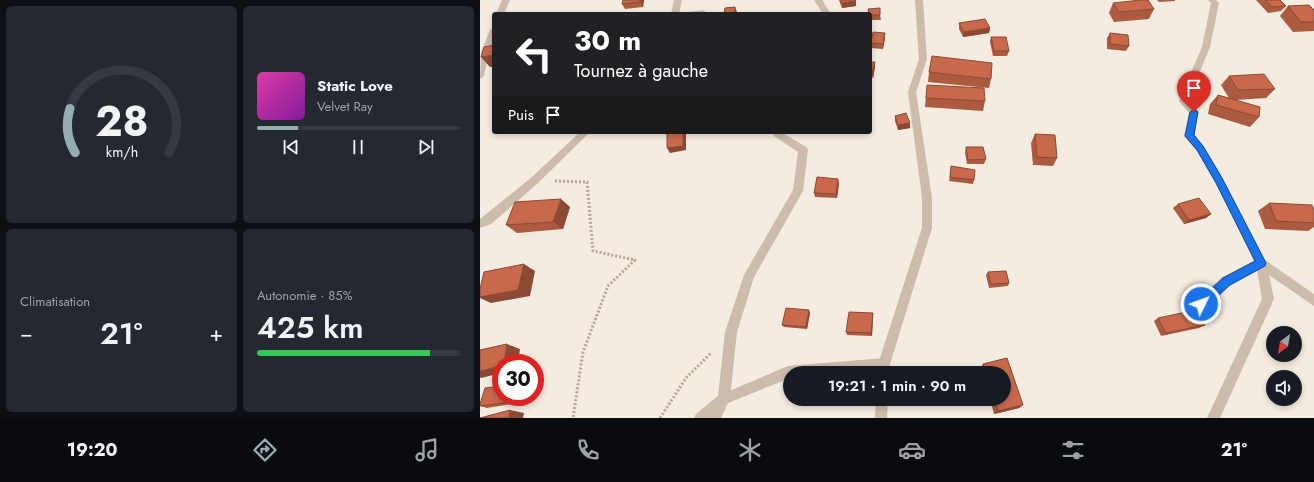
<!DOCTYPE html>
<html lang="fr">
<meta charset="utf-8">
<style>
:root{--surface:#171b24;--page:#242831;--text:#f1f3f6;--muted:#9ea1a6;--line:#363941;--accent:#92aeb2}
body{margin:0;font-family:Jost,sans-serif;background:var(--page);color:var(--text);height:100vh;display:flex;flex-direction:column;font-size:15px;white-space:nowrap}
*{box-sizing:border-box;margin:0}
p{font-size:13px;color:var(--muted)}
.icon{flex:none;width:22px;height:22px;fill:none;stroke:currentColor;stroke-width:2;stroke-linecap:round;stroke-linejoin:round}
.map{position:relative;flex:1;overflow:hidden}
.panel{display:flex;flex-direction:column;gap:6px;padding:6px;background:#0d0f14;width:480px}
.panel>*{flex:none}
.banner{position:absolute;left:12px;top:12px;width:380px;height:122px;border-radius:4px;box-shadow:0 2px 6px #0003;background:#202124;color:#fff;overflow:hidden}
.needle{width:26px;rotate:211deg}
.buttons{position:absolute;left:786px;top:326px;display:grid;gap:8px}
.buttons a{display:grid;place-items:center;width:36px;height:36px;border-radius:50%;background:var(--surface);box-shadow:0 2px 6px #0003;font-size:20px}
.speed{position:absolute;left:12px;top:354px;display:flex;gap:8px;font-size:20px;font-weight:700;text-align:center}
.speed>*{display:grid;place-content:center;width:52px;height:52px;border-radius:50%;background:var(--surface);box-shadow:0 2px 6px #0003;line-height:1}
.speed .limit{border:6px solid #d22;background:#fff;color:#111}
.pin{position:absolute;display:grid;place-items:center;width:34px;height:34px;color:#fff;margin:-41px -17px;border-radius:50% 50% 50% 0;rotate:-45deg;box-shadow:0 0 4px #0007}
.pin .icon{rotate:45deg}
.me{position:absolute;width:44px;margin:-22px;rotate:48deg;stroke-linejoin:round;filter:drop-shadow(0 0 3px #0008)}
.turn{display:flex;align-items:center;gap:14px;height:84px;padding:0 16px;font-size:18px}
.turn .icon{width:52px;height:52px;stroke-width:2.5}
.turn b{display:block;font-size:28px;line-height:34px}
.then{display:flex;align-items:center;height:38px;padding:0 16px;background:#0003;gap:8px;font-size:15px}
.big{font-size:30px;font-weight:600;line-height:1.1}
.panel .widget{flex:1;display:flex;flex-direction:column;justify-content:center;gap:6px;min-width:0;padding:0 14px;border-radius:6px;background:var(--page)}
.panel .dial{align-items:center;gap:0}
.dial svg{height:104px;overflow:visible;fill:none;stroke:var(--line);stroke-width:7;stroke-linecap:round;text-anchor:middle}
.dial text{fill:var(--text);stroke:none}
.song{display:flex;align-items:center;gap:12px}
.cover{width:48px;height:48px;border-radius:6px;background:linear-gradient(135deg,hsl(320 70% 55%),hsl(290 70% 35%))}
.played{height:4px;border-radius:2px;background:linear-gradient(90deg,var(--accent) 20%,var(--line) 20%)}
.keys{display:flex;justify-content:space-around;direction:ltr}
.heat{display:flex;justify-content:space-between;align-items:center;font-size:22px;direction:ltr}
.charge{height:6px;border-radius:3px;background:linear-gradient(90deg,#34c759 85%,var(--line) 0)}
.panel .tiles{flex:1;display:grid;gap:6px;grid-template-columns:repeat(2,1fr)}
.trip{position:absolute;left:303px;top:366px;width:228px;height:40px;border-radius:20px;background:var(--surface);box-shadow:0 2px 6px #0003;font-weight:600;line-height:40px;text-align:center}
.dock{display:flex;height:64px;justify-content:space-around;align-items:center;background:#090b0e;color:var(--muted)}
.dock .icon{width:28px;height:28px}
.dock .active{color:var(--accent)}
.dock b{font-size:18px;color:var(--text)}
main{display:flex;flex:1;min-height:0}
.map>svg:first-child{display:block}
</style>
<main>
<section class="panel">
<div class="tiles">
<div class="widget dial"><svg viewBox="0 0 100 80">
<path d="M14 69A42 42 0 1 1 86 69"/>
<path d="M14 69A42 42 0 0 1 10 35" stroke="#92aeb2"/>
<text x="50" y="56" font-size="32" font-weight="700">28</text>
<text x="50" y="72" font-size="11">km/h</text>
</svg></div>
<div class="widget">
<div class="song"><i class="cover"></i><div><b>Static Love</b><p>Velvet Ray</p></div></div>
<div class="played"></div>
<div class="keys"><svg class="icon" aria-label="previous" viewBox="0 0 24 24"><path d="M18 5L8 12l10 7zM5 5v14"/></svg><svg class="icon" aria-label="pause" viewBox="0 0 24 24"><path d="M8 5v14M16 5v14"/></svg><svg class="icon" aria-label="next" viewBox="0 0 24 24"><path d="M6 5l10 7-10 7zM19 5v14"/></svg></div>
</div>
<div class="widget"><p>Climatisation</p>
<div class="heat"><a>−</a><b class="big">21°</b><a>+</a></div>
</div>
<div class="widget"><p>Autonomie · 85%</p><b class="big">425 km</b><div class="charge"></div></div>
</div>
</section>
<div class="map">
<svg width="834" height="418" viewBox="0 0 834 418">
<rect width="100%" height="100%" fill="#f4ebe1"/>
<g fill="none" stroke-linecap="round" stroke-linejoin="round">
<g stroke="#b9a596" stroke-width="3" stroke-dasharray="2 2" stroke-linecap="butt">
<polyline points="75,181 107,182 113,251 155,260 128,286 103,352 93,418"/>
<polyline points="180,418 206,378 231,353"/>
</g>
<g fill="#cdbbac" fill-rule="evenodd">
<polygon points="223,10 229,14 207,14 208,12"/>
<polygon points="404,358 408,360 410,364 408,368 404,370 368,373 310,373 310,378 248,403 241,418 228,418 240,395 308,366"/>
</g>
<g fill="#cdbbac" fill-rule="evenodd">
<polygon points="22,0 30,0 24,14 16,14"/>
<polygon points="194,0 202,0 199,14 191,14"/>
<polygon points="334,0 342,0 351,14 343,14"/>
<polygon points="435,0 443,0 447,59 436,92 452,198 452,228 410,364 410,373 398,373 398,364 442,228 442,198 428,92 439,59"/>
<polygon points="728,0 736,0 739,3 730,47 708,100 718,112 714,135 723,145 742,177 785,260 834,294 834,306 789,275 794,299 740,418 727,418 782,299 777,270 750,285 725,308 721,309 717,308 715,304 717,300 742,277 774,261 736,183 717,151 704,136 709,113 699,101 722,47 731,3"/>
<path d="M14,27c0,17 -7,33 -10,49l-4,3 1,-27 9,-22z"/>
<polygon points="100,132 110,132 58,183 11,224 0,228 0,219 52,177"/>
<polygon points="293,132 301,132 326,147 328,150 323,191 274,277 257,332 250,399 248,403 230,418 214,418 216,414 238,396 245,332 264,275 313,190 318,152 294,136"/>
<polygon points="396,399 408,399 407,418 395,418"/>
</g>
</g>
<g fill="#ac5a40">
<polygon points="143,0 164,0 163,7 145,9 142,4"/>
<polygon points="359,0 375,0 376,6 362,8"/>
<polygon points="677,0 695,0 695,1 679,2"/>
<polygon points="776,0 800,0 806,6 801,11 788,13"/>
<polygon points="633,3 674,9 669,19 634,22 629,13"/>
<polygon points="808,6 834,10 834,31 813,32 800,16"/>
<polygon points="390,14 400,15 401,20 390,20"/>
<polygon points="479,23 510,28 509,33 483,37 479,29"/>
<polygon points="405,33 405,38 403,49 391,48 391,43"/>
<polygon points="630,33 649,46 646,51 627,49 627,38"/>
<polygon points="511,37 529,51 527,56 513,56 510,42"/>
<polygon points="390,62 395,67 393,78 390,77"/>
<polygon points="449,72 511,79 509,88 448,82"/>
<polygon points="749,76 795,89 786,98 755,100 779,117 770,127 728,114 730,104 738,95 749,98 741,85"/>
<polygon points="447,85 505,101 503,111 445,107"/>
<polygon points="415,116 430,123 430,128 418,130 415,121"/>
<polygon points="555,134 577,158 573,166 553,165 551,143"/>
<polygon points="486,147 506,159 504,164 487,164 485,152"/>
<polygon points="471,166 494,180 493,184 469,181"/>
<polygon points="359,183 357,198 335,197 334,193"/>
<polygon points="789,203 834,210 834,227 828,231 785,229 778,211"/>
<polygon points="698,204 731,214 726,218 704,224 693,208"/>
<polygon points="90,207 83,229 37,233 26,225"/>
<polygon points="508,272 529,283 528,286 509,288 506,275"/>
<polygon points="330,313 327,329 304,327 302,325"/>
<polygon points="393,313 393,316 392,336 367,335 366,332"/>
<polygon points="678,318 725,325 719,328 681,336 674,321"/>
<polygon points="527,358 543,405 539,408 514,414 510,399 524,399 524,373 502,373 500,368 503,364"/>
<polygon points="21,397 39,397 38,403 7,408 0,406"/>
</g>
<g fill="#8c4a34">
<polygon points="160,0 164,0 163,7 160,2"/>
<polygon points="376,1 376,6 362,8 362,3"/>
<polygon points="255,7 257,12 257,14 255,14"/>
<polygon points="510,28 509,33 483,37 484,32"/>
<polygon points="405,33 405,38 403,49 403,44"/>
<polygon points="14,55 14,67 10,67 1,57"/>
<polygon points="395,62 395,67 393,78 392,72"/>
<polygon points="430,123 430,128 418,130 418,125"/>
<polygon points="203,132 206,132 206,150 190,153 187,148"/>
<polygon points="358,179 359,183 357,198 356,194"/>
<polygon points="81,199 90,207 83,229 73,222"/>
<polygon points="731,214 726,218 704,224 709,220"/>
<polygon points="44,264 55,271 50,296 11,303 0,298 0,297"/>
<polygon points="329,310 330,313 327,329 326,327"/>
<polygon points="393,313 393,316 392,336 391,333"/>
<polygon points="27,344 40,349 38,363 24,363"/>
<polygon points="21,366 21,373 1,378 0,377 0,371"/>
<polygon points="32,397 39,397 38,403 31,402"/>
<polygon points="543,405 539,408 514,414 518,411"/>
<polygon points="30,410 44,413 43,418 29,418"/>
</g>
<g fill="#c8694b" stroke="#8c4a34">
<polygon points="143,0 160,0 160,2 142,4"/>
<polygon points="361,0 375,0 376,1 362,3"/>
<polygon points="661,0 668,0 674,9 639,12 633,3"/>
<polygon points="785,0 800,0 806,6 792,7"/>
<polygon points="829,5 834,10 834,22 821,22 808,6"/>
<polygon points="255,7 255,14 244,14 245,8"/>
<polygon points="400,8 400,15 390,15 390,14 389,14 388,9"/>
<polygon points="505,19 510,28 484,32 479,23"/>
<polygon points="393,32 405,33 403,44 391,43"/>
<polygon points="630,33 648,35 649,46 630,44"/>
<polygon points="511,37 526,37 529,51 514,51"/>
<polygon points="14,45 14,55 1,57 4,47"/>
<polygon points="452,56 512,63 511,79 449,72"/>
<polygon points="390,62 395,62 392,72 390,72"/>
<polygon points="784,74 795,89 758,90 749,76"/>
<polygon points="447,85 504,88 505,101 446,98"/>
<polygon points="738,95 780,107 779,117 736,105"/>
<polygon points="426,113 430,123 418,125 415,116"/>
<polygon points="187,132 203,132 203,146 187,148"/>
<polygon points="555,134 575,135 577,158 557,157"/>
<polygon points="486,147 503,147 506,159 488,160"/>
<polygon points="471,166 495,170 494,180 470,177"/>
<polygon points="337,177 358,179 356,194 334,193"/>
<polygon points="719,198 731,214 709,220 698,204"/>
<polygon points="81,199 73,222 26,225 35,202"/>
<polygon points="789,203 832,205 834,210 834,223 796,221"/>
<polygon points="44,264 38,290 0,297 0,289 4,272"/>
<polygon points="526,271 529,283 511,284 508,272"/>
<polygon points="306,308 329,310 326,327 302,325"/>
<polygon points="716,310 725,325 686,333 678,318"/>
<polygon points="369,312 393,313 391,333 366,332"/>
<polygon points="27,344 24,363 21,363 21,366 0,371 0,350"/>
<polygon points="527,358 543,405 518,411 514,399 524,399 524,373 506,373 503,364"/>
<polygon points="21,386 21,397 32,397 31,402 0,406 0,404 5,388"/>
<polygon points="30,410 29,418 0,418"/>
</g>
<polygon fill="#1a73e8" stroke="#114b97" points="714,109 718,112 714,135 723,146 742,178 786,263 785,266 750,285 725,308 721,309 718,308 716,304 718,301 743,278 775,261 736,183 717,150 705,136 710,112"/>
</svg>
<div class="buttons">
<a><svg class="needle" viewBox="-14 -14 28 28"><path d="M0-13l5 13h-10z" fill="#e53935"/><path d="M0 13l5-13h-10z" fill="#9ea1a6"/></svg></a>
<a><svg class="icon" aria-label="sound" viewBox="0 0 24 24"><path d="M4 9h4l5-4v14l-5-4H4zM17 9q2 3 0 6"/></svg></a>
</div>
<div class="speed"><div class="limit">30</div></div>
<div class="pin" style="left:714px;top:112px;background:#d93025"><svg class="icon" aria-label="arrive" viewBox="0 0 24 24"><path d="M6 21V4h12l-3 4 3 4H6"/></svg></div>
<svg class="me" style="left:721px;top:304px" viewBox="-20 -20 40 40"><circle r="17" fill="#1a73e8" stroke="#fff" stroke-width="3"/><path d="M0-11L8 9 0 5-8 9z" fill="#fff"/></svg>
<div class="trip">19:21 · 1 min · 90 m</div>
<div class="banner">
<div class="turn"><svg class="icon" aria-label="left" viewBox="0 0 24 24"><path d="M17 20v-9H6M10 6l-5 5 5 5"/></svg><div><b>30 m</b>Tournez à gauche</div></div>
<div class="then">Puis<svg class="icon" aria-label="arrive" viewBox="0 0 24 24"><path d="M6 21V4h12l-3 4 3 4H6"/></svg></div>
</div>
</div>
</main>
<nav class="dock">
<b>19:20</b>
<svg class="icon active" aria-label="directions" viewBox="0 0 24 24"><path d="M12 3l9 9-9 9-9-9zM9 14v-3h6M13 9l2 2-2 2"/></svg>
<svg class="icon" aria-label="music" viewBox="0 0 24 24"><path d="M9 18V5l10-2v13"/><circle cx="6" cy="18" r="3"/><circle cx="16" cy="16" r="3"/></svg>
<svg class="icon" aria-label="phone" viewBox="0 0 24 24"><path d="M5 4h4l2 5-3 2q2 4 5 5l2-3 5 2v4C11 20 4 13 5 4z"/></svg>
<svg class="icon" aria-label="climate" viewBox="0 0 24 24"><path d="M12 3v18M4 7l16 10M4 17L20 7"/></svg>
<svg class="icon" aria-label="car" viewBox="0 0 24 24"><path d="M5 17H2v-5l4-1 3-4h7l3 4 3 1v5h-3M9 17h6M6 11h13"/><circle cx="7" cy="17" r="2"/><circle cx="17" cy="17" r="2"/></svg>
<svg class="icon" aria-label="filters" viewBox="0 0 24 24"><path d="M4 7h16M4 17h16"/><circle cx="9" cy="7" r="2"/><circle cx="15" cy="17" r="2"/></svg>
<b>21°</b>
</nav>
